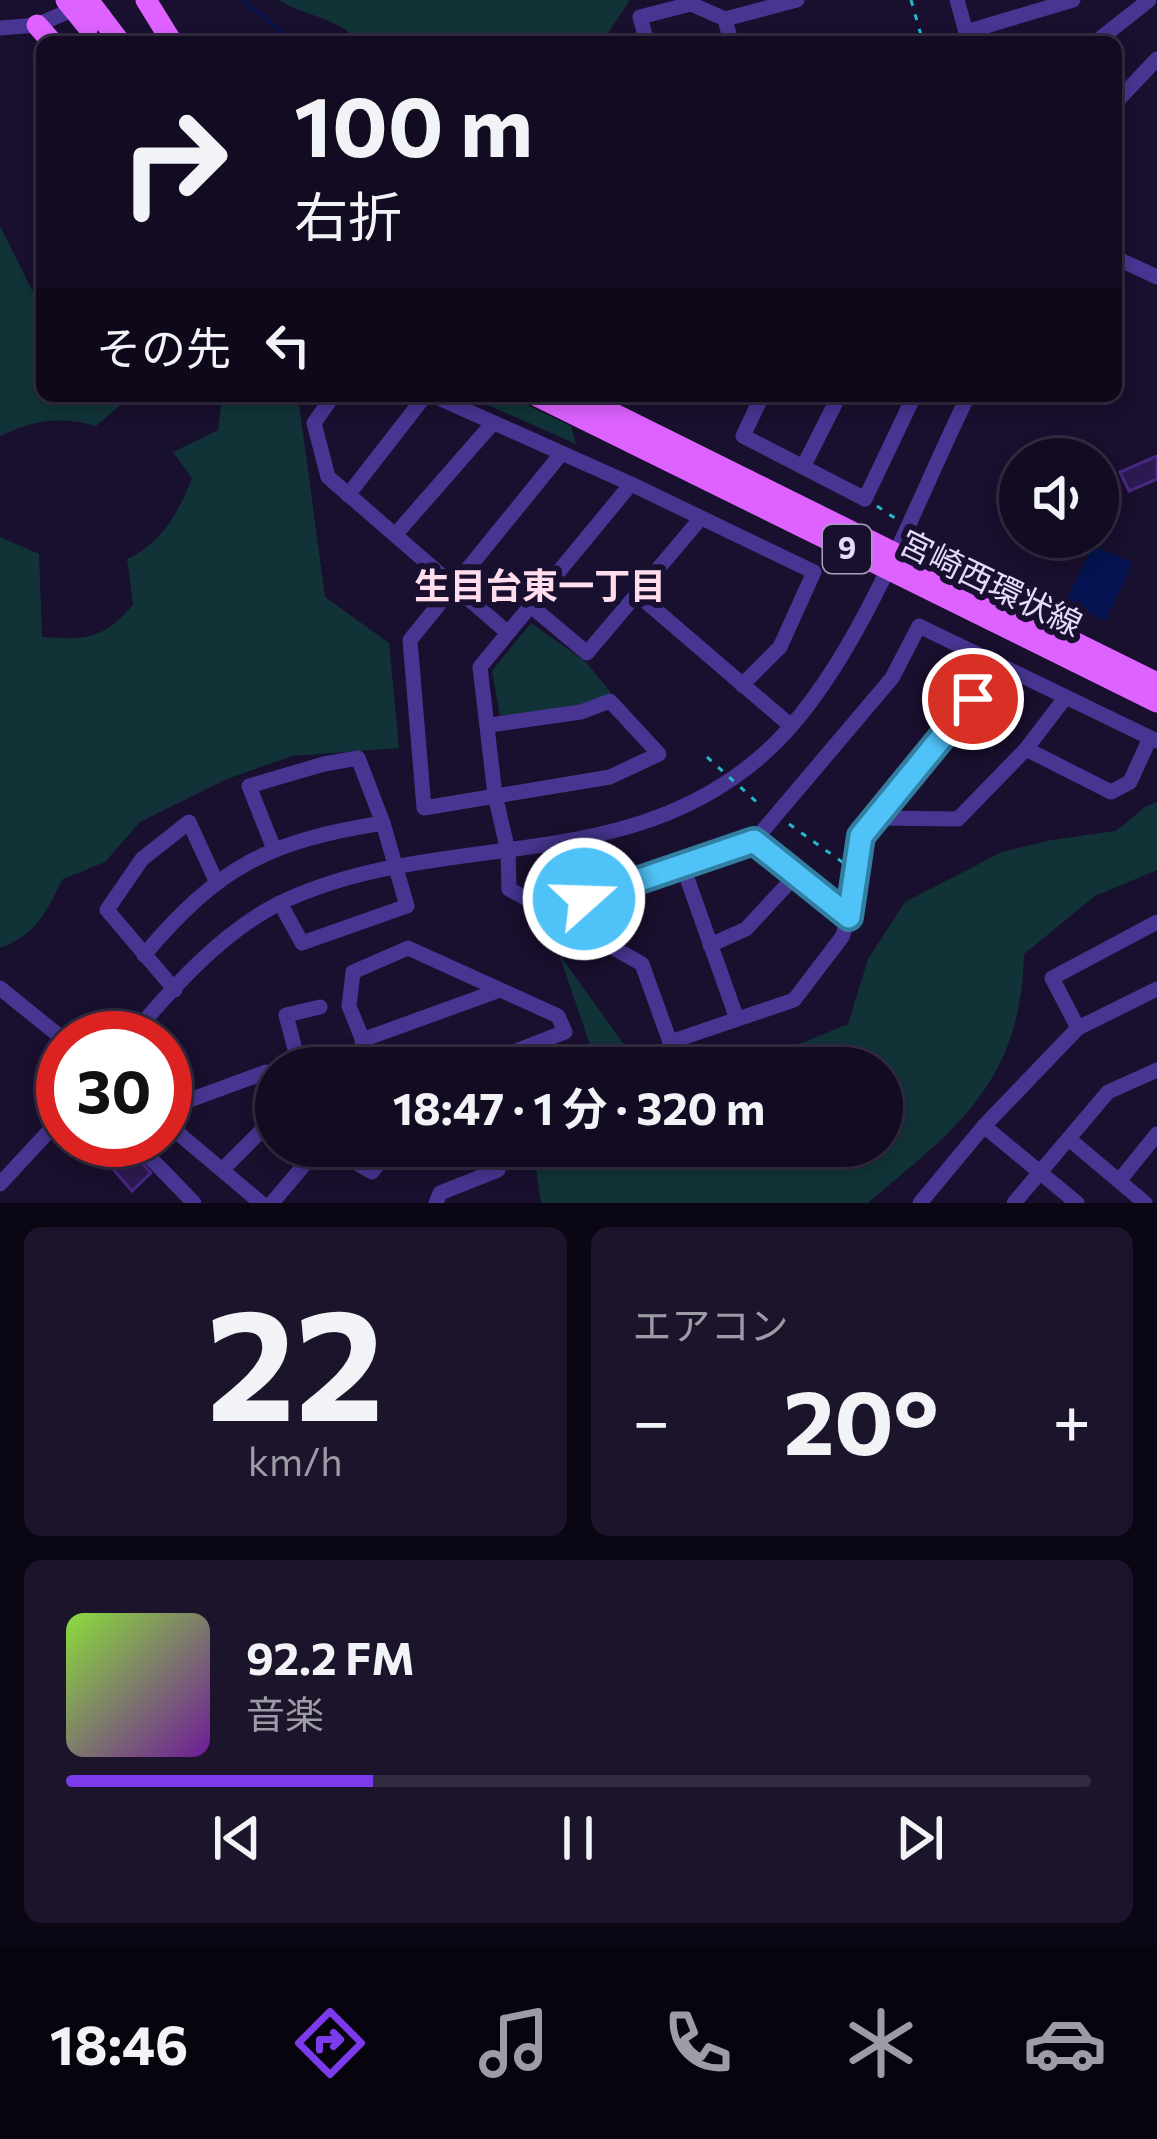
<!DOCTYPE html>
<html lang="ja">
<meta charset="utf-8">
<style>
:root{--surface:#130b22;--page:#1c142a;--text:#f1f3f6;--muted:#9d9ba5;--line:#322b40;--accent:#7c3aed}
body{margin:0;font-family:Commissioner,"Noto Sans JP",sans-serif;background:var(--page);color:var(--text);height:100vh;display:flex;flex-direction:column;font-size:45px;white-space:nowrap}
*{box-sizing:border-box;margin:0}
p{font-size:39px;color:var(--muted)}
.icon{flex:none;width:66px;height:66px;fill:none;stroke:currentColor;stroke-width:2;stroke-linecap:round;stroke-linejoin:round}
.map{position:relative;height:1203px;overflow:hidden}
.sheet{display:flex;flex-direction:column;gap:24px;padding:24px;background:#0a0613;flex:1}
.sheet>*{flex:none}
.top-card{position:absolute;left:36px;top:36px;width:1086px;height:366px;border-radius:18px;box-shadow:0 6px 18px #0003,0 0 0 3px var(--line);background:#130b22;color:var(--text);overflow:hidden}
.controls{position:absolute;left:999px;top:438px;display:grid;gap:24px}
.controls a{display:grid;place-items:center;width:120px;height:120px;border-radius:50%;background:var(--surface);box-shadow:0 6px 18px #0003,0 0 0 3px var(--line);font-size:60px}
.speed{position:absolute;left:36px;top:1011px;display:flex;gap:24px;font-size:60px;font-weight:700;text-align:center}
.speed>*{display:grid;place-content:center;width:156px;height:156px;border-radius:50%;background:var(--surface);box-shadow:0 6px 18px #0003,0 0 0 3px var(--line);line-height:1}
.speed .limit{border:18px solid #d22;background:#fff;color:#111}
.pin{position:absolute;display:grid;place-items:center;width:102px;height:102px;color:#fff;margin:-51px;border:6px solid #fff;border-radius:50%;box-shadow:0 3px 12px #0007}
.me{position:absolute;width:132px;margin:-66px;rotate:70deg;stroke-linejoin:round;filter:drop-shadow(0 0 9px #0008)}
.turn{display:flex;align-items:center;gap:42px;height:252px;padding:0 60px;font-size:54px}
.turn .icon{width:156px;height:156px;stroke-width:2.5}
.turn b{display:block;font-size:84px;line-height:102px}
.then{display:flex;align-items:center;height:114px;padding:0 60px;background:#0003;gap:24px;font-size:45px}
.big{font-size:90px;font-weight:700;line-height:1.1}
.sheet .card{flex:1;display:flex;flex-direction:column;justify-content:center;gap:18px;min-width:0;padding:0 42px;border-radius:18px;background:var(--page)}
.sheet .dial{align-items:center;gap:0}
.dial b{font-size:156px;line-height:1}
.song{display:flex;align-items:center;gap:36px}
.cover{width:144px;height:144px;border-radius:18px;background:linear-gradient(135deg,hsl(90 70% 55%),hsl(280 70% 35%))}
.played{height:12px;border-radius:6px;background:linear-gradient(90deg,var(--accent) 30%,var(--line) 30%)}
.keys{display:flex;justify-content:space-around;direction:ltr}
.heat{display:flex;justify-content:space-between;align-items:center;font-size:66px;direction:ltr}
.sheet .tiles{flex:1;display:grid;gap:24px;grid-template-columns:1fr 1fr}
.card:last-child{grid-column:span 2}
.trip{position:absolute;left:255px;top:1047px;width:648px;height:120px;border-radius:60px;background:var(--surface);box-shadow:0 6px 18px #0003,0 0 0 3px var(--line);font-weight:700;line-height:120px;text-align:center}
.tabs{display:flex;height:192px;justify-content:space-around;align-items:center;background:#08040e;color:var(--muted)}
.tabs .icon{width:84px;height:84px}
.tabs .selected{color:var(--accent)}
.tabs b{font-size:54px;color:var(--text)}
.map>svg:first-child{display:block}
</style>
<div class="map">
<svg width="1157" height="1203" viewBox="0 0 1157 1203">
<rect width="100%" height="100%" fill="#190f2e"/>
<g fill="#113338">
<path d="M279,0h351l-28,42h-244c-18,-25 -54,-25 -79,-42z"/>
<path d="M0,226l42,84v86h89l-35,30c-37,-10 -62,-6 -96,10z"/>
<path d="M211,396h87l27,201 64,46 10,105 -107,8 -65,23 -87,43 -35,40 -42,17c-19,35 -24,54 -63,69v-411l39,17 3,83c44,3 60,3 91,-32l-6,-46c34,-15 52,-47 65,-81l-19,-26 45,-22 3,-24z"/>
<polygon points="468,396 508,396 571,426 576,444"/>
<polygon points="531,623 586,662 611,693 608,696 580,707 500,716 492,671"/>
<path d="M1157,802v68l-62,26 -71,58c-3,128 -66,173 -156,249h-327l-7,-47 18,-10h330v-78h-141l107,-44 20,-65 37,-57 97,-50 49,-12 65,-9 29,-24z"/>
<polygon points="559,954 641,1068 598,1068"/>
</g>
<polygon fill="#051450" points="1093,546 1133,563 1105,621 1065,602"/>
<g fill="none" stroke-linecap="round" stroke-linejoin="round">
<polyline stroke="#051450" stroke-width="3" points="243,0 294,42"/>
</g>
<g fill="#2d1951" stroke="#47287f" stroke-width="3">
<polygon points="1157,456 1157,479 1129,491 1120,472"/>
<polygon points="126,1146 151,1173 132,1191 108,1163"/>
</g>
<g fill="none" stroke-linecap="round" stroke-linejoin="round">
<g stroke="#23bacb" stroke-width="3" stroke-dasharray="6 9" stroke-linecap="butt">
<polyline points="911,0 923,42"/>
<polyline points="934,42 952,36"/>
<polyline points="877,506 899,521"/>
<polyline points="789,824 845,864"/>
</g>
<g stroke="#473591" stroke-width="15">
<polyline points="957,0 966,32 1073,0"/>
<polyline points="725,19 731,42"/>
<polyline points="0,28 37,25 83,5"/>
<polyline points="647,42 640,17 691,4 725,19 797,0"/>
<polyline points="1096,42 1149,0"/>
<polyline points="1116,102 1157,59"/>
<polyline points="1116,258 1157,277"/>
<polyline points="333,396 314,423 328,477 507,632"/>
<polyline points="434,396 631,484 814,572 780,647 742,685"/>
<polyline points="762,396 743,436 865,499 914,396"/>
<polyline points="803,467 839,396"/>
<polyline points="631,484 480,667 495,795 508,851 509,889 642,964 670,1042 794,1000 842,937 849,918 861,836 999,665"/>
<polyline points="348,495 425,396"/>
<polyline points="395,535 493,423"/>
<polyline points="637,594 791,726"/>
<polyline points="531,606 587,653 701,518"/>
<polyline points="490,725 581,712 610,701 659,754 610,777 424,808 410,640 561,454"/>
<polyline points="1026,749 1111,792 1130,782 1150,738"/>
<polyline points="876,818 958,819 1026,749 1065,698"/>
<polyline points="754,841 849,918"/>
<polyline points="274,849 249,786 324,764 358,758 383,823 407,906 302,943 280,903"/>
<polyline points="682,864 737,1019"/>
<polyline points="569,921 584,899 754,841 892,678 919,626 1157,741"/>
<polyline points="710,945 746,929 796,875"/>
<path d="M144,955c75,-89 125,-114 239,-132"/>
<polyline points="0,988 63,1039"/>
<polyline points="175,990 107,910 142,859 189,822 216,881"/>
<polyline points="1078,1028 1052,978 1157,922"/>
<path d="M130,1038c41,-49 91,-105 148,-134 160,-78 347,-23 489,-153 89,-81 147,-246 201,-355"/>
<polyline points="362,1040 500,990"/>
<polyline points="300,1068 286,1015 320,1007"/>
<polyline points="374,1068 349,1006 353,972 408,948 558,1016 565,1032 472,1068"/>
<polyline points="165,1109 266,1072 276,1075"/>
<polyline points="165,1122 261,1203"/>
<polyline points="984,1126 1077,1203"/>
<polyline points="1069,1139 1145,1203"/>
<polyline points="133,1140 194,1203"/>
<polyline points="327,1146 372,1172 392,1146"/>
<polyline points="222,1170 273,1119"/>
<polyline points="1119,1181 1157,1134"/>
<polyline points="0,1184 63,1116"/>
<polyline points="272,1203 320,1146"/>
<polyline points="436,1203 440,1193 498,1170 477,1146"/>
<polyline points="920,1203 984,1126 1078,1028 1157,989"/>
<polyline points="1014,1203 1108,1092 1157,1070"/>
</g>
<g stroke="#dd62ff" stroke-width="21">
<polyline points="146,0 172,42"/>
<polyline points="101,17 120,42"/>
<polyline points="37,25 52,42"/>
<polyline points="537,396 1157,702"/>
<polyline points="578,396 1157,683"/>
</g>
<polyline stroke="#23bacb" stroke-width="3" stroke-dasharray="6 9" stroke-linecap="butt" points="707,757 760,805"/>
<g stroke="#dd62ff" stroke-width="21">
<polyline points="66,0 88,27"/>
<polyline points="88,0 101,17"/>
</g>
</g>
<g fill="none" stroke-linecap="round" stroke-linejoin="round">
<defs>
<polyline id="route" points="584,899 754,841 849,917 861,836 973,699"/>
</defs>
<use href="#route" stroke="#337fa1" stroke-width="30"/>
<use href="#route" stroke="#4fc3f7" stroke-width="21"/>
</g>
<g text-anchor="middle" stroke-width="12" stroke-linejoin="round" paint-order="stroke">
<rect fill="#190f2e" stroke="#a89ec0" stroke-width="3" x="823" y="525" width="48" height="48" rx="9"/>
<g font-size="30" font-weight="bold" fill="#e5dbff">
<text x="847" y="559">9</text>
</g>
<g font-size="33" fill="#e5dbff" stroke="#190f2e">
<text transform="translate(991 583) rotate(26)" y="12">宮崎西環状線</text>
</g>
<g font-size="36" font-weight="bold" fill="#ffdded" stroke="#190f2e">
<text x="540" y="599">生目台東一丁目</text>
</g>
</g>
</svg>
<div class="controls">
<a><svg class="icon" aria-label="sound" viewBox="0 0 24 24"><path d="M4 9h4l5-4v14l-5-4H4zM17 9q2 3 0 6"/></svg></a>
</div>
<div class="speed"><div class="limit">30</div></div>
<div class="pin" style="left:973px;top:699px;background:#d93025"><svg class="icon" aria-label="arrive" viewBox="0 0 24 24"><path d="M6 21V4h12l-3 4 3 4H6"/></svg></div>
<svg class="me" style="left:584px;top:899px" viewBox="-20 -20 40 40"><circle r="17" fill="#4fc3f7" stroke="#fff" stroke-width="3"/><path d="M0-11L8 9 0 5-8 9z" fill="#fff"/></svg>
<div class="trip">18:47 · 1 分 · 320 m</div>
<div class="top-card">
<div class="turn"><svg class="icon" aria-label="right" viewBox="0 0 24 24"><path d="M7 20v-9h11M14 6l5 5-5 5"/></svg><div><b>100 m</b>右折</div></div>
<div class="then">その先<svg class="icon" aria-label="left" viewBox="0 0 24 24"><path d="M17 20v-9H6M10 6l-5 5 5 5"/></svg></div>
</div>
</div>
<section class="sheet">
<div class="tiles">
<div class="card dial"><b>22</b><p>km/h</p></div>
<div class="card"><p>エアコン</p>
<div class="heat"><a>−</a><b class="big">20°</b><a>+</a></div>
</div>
<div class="card">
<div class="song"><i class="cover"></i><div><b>92.2 FM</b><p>音楽</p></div></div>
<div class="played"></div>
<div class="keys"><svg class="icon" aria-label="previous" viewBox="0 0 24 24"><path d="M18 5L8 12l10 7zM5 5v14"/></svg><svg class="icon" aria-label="pause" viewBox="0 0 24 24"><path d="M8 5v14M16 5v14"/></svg><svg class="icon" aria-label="next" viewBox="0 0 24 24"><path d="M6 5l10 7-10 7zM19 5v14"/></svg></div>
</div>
</div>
</section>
<nav class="tabs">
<b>18:46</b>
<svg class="icon selected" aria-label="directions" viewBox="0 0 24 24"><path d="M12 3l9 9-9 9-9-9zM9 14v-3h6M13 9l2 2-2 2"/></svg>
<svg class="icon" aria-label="music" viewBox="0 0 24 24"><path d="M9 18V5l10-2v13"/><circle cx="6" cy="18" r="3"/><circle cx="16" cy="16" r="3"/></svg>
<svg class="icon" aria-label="phone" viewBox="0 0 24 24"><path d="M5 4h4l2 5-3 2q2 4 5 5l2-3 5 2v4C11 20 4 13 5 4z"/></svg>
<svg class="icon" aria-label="climate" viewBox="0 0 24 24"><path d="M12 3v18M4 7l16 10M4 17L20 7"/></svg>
<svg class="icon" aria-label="car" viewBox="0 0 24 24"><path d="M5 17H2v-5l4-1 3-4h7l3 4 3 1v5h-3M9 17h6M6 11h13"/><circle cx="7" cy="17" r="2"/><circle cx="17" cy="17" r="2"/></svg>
</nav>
